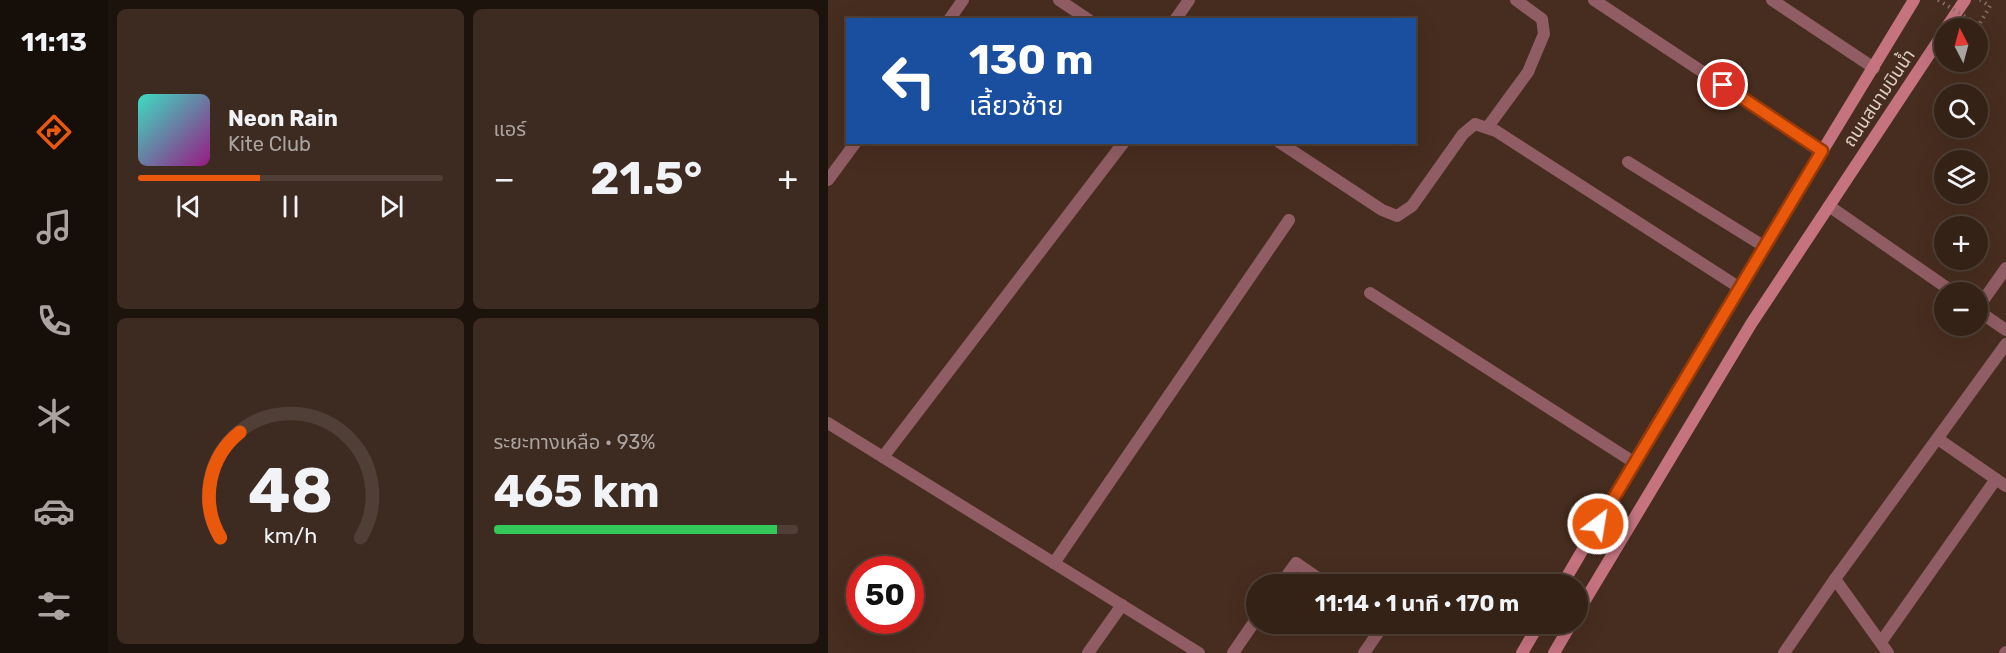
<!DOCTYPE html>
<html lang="th">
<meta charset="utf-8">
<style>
:root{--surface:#352217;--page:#3d2a20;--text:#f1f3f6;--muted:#aaa4a1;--line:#4f3f36;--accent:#ea580c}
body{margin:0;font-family:Rubik,"Noto Sans Thai",sans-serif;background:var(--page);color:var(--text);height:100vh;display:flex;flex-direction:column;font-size:22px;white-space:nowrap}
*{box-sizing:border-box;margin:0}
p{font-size:20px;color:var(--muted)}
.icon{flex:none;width:33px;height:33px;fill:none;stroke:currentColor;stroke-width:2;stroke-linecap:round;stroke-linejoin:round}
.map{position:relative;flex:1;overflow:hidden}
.sheet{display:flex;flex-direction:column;gap:9px;padding:9px;background:#1d130d;width:720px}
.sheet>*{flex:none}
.top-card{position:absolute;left:18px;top:18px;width:570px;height:126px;border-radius:0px;box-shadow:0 6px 24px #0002,0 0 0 2px var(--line);background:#1a4fa0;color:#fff;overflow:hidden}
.needle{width:39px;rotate:354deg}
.controls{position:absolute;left:1106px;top:18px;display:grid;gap:12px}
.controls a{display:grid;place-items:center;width:54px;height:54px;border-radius:50%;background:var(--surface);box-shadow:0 6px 24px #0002,0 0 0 2px var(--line);font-size:30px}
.speed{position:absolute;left:18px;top:556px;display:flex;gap:12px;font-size:30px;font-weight:700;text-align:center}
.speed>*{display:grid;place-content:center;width:78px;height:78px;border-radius:50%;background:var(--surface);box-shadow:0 6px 24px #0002,0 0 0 2px var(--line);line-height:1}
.speed .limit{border:9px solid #d22;background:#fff;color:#111}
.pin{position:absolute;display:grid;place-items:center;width:51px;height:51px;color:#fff;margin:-26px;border:3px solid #fff;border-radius:50%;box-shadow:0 2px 6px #0007}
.me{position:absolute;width:66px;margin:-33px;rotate:31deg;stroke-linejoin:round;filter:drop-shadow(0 0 4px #0008)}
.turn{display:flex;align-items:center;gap:21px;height:126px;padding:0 24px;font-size:27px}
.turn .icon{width:78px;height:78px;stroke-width:2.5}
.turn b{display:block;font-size:42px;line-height:51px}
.big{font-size:45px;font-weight:700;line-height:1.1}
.sheet .widget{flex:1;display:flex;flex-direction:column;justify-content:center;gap:9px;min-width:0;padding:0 21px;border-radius:9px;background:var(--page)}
.sheet .dial{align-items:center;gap:0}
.dial svg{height:156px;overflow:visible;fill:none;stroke:var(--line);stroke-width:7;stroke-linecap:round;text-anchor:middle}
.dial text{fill:var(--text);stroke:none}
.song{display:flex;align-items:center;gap:18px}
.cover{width:72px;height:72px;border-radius:9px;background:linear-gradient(135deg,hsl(170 70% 55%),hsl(310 70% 35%))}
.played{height:6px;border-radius:3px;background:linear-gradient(90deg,var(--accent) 40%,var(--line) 40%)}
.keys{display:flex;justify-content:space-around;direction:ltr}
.heat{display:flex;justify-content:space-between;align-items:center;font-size:33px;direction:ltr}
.charge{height:9px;border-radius:4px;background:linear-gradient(90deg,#34c759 93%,var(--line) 0)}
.sheet .tiles{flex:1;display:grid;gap:9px;grid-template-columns:repeat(2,1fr)}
.trip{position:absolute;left:418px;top:574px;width:342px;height:60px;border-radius:30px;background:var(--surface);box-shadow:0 6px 24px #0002,0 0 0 2px var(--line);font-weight:700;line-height:60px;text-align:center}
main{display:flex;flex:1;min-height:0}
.tab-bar{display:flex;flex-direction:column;width:108px;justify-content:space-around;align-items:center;background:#150e09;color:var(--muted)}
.tab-bar .icon{width:42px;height:42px}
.tab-bar .active{color:var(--accent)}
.tab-bar b{font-size:27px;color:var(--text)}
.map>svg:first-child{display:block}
</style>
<main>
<nav class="tab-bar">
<b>11:13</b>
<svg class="icon active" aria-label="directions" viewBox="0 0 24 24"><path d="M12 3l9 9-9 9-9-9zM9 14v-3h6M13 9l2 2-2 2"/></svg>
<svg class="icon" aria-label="music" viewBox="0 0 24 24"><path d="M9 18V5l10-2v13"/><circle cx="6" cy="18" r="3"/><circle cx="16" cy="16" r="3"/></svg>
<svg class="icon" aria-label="phone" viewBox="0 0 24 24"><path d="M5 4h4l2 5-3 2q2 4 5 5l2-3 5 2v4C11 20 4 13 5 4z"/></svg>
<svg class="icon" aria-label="climate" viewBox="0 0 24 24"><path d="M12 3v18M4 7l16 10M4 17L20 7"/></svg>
<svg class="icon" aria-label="car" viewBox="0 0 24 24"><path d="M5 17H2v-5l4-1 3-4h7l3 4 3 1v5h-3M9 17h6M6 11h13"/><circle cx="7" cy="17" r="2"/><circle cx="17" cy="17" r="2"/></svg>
<svg class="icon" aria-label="filters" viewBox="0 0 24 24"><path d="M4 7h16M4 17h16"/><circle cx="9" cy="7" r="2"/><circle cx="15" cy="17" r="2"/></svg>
</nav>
<section class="sheet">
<div class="tiles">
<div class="widget">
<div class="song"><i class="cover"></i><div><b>Neon Rain</b><p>Kite Club</p></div></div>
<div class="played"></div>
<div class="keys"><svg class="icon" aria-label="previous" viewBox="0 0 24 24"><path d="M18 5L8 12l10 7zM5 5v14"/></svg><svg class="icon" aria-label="pause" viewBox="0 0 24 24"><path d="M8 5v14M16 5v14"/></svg><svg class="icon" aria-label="next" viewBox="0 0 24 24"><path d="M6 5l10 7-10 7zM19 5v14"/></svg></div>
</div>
<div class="widget"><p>แอร์</p>
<div class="heat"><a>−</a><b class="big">21.5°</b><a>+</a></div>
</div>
<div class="widget dial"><svg viewBox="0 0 100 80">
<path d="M14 69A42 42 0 1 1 86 69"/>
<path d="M14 69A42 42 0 0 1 24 15" stroke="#ea580c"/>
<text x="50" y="56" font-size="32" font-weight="700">48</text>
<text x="50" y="72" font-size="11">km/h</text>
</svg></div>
<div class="widget"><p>ระยะทางเหลือ · 93%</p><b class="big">465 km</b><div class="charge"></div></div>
</div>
</section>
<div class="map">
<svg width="1178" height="653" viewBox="0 0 1178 653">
<rect width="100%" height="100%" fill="#472d1f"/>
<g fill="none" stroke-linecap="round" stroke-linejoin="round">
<g stroke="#867064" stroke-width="4" stroke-dasharray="1.5 4.5" stroke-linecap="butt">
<polyline points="1142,28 1146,22"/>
<polyline points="1149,28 1162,6 1152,0"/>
</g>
<g stroke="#915d64" stroke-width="12">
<polyline points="231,0 261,20"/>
<polyline points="766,0 994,151"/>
<polyline points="944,0 1046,68"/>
<polyline points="347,20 361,0"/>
<polyline points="659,128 700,72 716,34 714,19 688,0"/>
<polyline points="451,142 554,210 569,216 584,206 635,134 647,124 668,131 912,288"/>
<polyline points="800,162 937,247"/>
<polyline points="542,293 807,463"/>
</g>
<g stroke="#915d64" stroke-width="12">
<polyline points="121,20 135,0"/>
<polyline points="0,180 28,142"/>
<polyline points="1001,206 1125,292"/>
<polyline points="1149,309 1178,268"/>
<polyline points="1149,310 1178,330"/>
<polyline points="0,423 371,653"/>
<polyline points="1110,439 1178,486"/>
<polyline points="55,457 296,142"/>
<polyline points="226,563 461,220"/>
<polyline points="1007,579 1060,653"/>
<polyline points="452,585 468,563 500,585"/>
<polyline points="1053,642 1168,479"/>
<polyline points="260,653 294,605"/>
<polyline points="405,653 429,618"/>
<polyline points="536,653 556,624"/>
<polyline points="956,653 1007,579 1178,344"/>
<polyline points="1177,653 1178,652"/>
</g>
<g stroke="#c4737f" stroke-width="12">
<polyline points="1118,28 1137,0"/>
<polyline points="734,585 828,425 1086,0"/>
<polyline points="750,612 923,324 1116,32"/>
<polyline points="694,653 711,624"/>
<polyline points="726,653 743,624"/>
</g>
<polyline stroke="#867064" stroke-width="4" stroke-dasharray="1.5 4.5" stroke-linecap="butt" points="1110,0 1146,22"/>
</g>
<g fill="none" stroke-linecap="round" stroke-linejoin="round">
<defs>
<polyline id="route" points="770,524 994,151 895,85"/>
</defs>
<use href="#route" stroke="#983908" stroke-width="15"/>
<use href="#route" stroke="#ea580c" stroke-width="10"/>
</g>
<g text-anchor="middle" stroke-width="6" stroke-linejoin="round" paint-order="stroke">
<g font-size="18" fill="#e0cfc7" stroke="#472d1f">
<text transform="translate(1051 98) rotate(-56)" y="6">ถนนสนามบินน้ำ</text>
</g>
</g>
</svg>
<div class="controls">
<a><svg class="needle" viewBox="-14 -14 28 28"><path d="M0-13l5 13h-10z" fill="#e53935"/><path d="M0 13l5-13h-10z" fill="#aaa4a1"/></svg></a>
<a><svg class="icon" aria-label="search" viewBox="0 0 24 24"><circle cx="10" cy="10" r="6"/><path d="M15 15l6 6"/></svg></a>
<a><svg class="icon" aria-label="layers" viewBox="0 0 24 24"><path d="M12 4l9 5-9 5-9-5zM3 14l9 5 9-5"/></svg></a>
<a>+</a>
<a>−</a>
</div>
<div class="speed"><div class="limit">50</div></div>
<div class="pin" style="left:895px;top:85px;background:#d93025"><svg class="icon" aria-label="arrive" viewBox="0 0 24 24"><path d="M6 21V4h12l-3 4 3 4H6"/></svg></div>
<svg class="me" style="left:770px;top:524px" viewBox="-20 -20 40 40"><circle r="17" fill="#ea580c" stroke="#fff" stroke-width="3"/><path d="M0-11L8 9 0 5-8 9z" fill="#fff"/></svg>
<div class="trip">11:14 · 1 นาที · 170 m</div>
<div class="top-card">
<div class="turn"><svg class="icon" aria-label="left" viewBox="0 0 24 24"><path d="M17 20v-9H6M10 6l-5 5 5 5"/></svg><div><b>130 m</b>เลี้ยวซ้าย</div></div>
</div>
</div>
</main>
